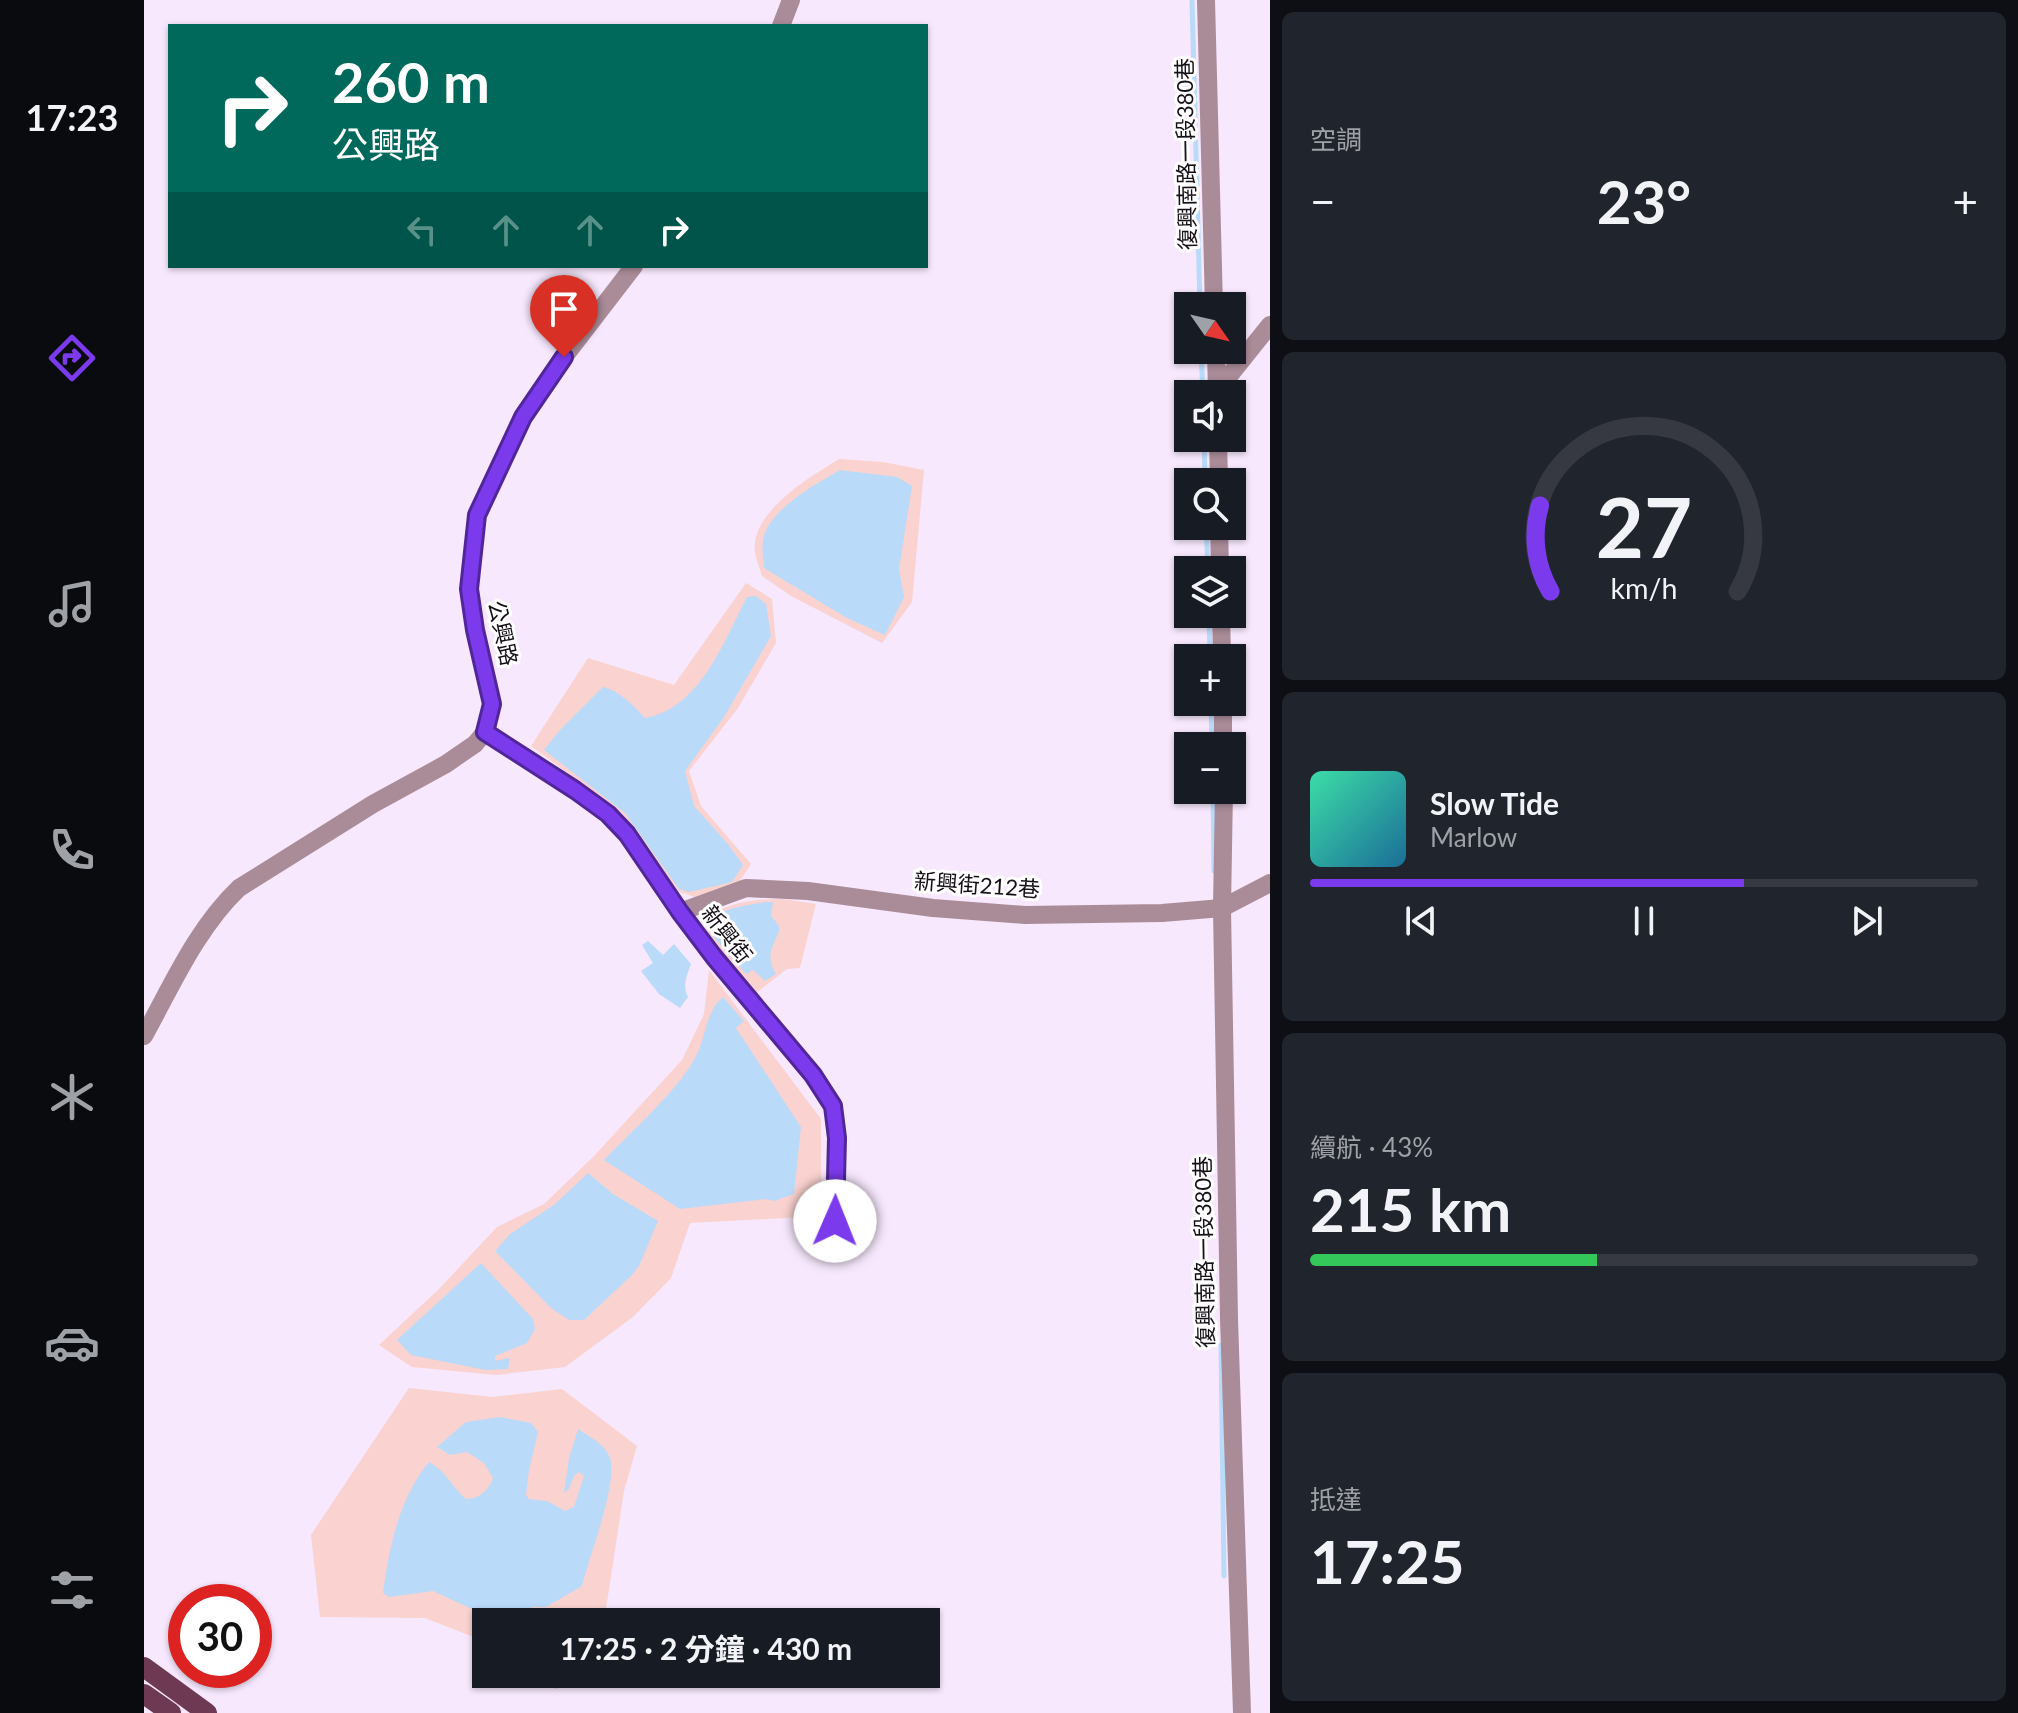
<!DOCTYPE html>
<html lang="zh-TW">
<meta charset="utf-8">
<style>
:root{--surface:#171b24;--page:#20242c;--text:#f1f3f6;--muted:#9ea1a6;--line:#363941;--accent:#7c3aed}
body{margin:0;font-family:Lato,"Noto Sans TC",sans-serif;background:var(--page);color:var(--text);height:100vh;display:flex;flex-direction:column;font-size:30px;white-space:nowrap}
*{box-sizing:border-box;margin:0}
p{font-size:26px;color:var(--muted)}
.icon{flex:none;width:44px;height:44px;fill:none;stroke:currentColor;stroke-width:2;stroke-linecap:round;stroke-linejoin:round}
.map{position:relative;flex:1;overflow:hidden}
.sheet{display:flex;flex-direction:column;gap:12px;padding:12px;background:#0d0f14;width:748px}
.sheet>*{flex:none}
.hud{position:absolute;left:24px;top:24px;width:760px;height:244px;border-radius:0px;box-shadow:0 2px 6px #0004;background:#00695c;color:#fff;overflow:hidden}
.needle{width:52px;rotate:124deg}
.controls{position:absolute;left:1030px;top:292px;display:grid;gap:16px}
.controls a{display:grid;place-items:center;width:72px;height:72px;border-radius:0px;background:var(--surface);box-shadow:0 2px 6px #0004;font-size:40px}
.speed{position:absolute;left:24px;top:1584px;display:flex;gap:16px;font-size:40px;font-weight:700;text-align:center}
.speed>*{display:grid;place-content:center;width:104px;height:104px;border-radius:50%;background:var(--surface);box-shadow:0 2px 6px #0004;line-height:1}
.speed .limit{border:12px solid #d22;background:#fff;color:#111}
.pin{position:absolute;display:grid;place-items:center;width:68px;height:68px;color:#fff;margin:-82px -34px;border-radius:50% 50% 50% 0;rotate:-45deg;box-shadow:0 0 8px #0007}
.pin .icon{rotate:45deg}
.me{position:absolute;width:88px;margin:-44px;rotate:1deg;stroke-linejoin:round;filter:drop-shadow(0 0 6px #0008)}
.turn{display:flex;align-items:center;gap:28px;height:168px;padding:0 32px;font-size:36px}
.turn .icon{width:104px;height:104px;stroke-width:2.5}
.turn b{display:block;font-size:56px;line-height:68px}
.lanes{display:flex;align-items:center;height:76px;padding:0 32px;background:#0003;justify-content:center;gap:40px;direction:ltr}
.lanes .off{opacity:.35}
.big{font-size:60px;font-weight:700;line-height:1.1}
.sheet .tile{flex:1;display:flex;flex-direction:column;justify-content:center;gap:12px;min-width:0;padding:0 28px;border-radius:12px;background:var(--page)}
.sheet .dial{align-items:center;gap:0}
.dial svg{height:208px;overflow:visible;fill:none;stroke:var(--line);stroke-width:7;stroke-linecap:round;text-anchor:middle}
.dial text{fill:var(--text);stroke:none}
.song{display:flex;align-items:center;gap:24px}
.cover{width:96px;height:96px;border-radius:12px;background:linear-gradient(135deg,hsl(160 70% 55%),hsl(200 70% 35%))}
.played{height:8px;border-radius:4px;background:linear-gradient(90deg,var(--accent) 65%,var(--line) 65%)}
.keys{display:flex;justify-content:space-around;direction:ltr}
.heat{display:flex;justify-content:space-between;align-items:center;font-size:44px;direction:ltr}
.charge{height:12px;border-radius:6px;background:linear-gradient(90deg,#34c759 43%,var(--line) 0)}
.trip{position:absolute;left:328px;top:1608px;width:468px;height:80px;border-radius:0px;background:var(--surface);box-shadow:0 2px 6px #0004;font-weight:700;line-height:80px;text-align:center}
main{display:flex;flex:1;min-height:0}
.tabs{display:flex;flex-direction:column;width:144px;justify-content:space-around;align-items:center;background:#090b0e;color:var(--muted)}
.tabs .icon{width:56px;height:56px}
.tabs .selected{color:var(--accent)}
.tabs b{font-size:36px;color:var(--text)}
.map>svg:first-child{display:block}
</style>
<main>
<nav class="tabs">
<b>17:23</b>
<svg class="icon selected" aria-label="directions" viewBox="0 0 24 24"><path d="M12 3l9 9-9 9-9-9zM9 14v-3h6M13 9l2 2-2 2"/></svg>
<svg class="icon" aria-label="music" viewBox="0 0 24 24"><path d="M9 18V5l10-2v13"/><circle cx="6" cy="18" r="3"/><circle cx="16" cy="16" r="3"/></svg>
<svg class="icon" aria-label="phone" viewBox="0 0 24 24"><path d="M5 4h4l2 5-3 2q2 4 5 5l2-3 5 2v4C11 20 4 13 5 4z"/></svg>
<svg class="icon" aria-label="climate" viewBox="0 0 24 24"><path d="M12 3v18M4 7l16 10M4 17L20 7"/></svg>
<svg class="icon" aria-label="car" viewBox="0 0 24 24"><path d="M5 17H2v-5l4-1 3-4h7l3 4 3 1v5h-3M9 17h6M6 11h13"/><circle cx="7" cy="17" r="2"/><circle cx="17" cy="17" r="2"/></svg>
<svg class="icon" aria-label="filters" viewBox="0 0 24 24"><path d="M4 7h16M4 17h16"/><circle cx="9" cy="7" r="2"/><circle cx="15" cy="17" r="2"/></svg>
</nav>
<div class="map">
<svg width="1126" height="1713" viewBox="0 0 1126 1713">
<rect width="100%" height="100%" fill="#f7e8fd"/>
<g fill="#fad2cf">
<path d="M695,459l44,3 41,8 -12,132 -30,41 -91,-47 -29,-20c-2,-8 -6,-16 -7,-24 -5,-40 55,-75 84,-93z"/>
<polygon points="602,583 628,599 632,643 594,708 545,771 557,806 607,864 595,882 550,897 534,891 478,813 387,746 444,658 530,685"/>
<path d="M639,899l33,5 -16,64 -13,1 -31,24 -49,-59 -2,-14c26,-20 46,-20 78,-21z"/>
<polygon points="565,970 677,1119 677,1216 546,1223 527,1278 489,1317 421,1367 352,1375 268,1367 235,1345 294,1290 353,1227 400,1204 450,1156 538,1060 560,1014"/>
<polygon points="265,1388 348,1397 418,1389 493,1446 480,1491 460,1622 342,1622 342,1642 281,1618 176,1617 167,1535"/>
<polygon points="391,1674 452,1674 452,1680 411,1689"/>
</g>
<g fill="#badafa">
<path d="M696,470l57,7 15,9 -13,83 5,28 -19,38 -38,-17 -83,-50c-1,-11 -3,-22 0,-32 8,-28 52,-52 76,-66z"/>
<path d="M612,596l10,8 5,32 -47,81 -39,54 9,35 34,38 15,21 -11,17 -43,10 -10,-3 -54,-76 -81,-63 16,-20 43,-43c17,4 31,19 42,31 55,-9 79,-77 102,-121z"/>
<path d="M621,902h8l-2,14c2,2 7,8 8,11 2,11 -18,24 -3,47l-11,7 -12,-11 -7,4 -33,-38 -5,-11c9,-18 38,-19 57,-23z"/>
<path d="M504,941l15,14 11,-11 17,20c-4,10 -9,23 -3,33l-8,11 -21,-14 -18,-23 12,-8 -11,-18z"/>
<path d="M579,997l21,24 -8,7 65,99 -7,67 -20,7 -8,-2 -86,10 -76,-49c26,-27 74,-70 91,-102 11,-19 10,-46 28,-61z"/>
<polygon points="444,1173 469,1194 514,1221 496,1264 489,1274 440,1320 425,1320 407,1308 351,1251 366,1234 410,1205"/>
<polygon points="337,1263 389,1319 391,1329 383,1343 351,1356 351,1361 366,1358 364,1369 342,1370 267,1355 253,1340"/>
<path d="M356,1417l31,6 7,9 -9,38 -3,25 3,4 18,2 18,10 9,-4 10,-31 -5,-4 -5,4 -5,13 -5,4 5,-35 9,-29c12,8 27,15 32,29 8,25 -21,99 -28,128l-36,21h-14l-11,15h-21l-67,-31 -44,6 -6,-4c6,-45 16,-95 46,-131 18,10 21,23 37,37 13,0 23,-9 27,-21l-9,-15 -17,-11 -17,3 -13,-8 29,-25z"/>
</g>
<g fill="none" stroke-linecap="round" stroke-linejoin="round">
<g stroke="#badafa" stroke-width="5">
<polyline points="1048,0 1056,306"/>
<polyline points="1057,350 1059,394"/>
<polyline points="1060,438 1061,482"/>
<polyline points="1062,526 1064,570"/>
<polyline points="1065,614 1066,658"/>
<polyline points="1067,702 1068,746"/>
<polyline points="1069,790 1070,871"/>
<polyline points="1077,1345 1080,1576"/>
</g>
<g stroke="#aa8b98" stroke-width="18">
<polyline points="1062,0 1070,306"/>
<polyline points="637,26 647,0"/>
<polyline points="1072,350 1073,394"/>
<polyline points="1073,391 1126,325"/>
<polyline points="1074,438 1075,482"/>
<polyline points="1075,526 1076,570"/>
<polyline points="1077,614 1078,658"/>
<polyline points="1079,702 1079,746"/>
<polyline points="341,732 431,790 464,814 483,834 536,912 570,957 669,1075 689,1106 693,1138 691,1221"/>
<polyline points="1080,790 1078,908 1085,1319 1098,1713"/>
<polyline points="536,912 602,888 664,891 789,908 881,915 1018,913 1078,908 1126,883"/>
<path d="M0,1036c28,-51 53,-108 95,-148l134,-84 73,-40 29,-20 10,-12 7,-28 -17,-74 -6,-41 8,-74 46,-98 41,-60 70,-91"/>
</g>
<g stroke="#6d3953" stroke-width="20">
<polyline points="0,1667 63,1713"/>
<polyline points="0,1694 27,1713"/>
</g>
</g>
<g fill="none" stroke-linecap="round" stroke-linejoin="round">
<defs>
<polyline id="route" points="420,357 379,417 333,515 325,589 331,630 348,704 341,732 431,790 464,814 483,834 536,912 570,957 669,1075 689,1106 693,1138 691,1221"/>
</defs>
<use href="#route" stroke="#51269a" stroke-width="20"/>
<use href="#route" stroke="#7c3aed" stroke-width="14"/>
</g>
<g text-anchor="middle" stroke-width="6" stroke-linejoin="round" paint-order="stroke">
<g font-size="22" fill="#151017" stroke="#fff">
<text transform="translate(1042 154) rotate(-91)" y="8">復興南路一段380巷</text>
<text transform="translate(359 633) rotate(78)" y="8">公興路</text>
<text transform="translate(833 885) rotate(4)" y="8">新興街212巷</text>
<text transform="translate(583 934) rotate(52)" y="8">新興街</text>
<text transform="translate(1060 1252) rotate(-91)" y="8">復興南路一段380巷</text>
</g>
</g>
</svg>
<div class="controls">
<a><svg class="needle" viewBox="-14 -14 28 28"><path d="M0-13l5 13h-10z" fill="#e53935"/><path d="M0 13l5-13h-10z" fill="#9ea1a6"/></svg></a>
<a><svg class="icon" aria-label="sound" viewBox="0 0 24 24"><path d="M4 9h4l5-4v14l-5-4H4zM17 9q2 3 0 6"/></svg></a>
<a><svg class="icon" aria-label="search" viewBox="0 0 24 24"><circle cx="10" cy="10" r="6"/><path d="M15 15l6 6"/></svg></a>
<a><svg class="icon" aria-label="layers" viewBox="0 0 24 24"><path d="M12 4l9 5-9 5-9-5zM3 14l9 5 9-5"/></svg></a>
<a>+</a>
<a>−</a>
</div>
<div class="speed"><div class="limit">30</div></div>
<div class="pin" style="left:420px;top:357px;background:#d93025"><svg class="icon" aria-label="arrive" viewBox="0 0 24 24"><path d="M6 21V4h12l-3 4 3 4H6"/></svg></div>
<svg class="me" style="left:691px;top:1221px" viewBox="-20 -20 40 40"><circle r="19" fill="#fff"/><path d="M0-13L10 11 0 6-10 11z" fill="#7c3aed"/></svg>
<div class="trip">17:25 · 2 分鐘 · 430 m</div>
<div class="hud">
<div class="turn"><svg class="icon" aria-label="right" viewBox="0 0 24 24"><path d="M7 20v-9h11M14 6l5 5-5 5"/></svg><div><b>260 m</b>公興路</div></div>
<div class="lanes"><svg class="icon off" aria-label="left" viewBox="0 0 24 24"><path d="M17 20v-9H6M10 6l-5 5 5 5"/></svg><svg class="icon off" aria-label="ahead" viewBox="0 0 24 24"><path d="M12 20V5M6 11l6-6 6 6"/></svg><svg class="icon off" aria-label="ahead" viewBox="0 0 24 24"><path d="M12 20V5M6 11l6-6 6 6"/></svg><svg class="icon" aria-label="right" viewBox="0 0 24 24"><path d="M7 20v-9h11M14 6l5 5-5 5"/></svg></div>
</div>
</div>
<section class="sheet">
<div class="tile"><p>空調</p>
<div class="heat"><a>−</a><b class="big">23°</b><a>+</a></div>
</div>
<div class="tile dial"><svg viewBox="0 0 100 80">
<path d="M14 69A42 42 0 1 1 86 69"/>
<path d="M14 69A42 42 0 0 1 10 36" stroke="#7c3aed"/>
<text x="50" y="56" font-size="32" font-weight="700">27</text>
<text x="50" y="72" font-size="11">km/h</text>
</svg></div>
<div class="tile">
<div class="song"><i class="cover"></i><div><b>Slow Tide</b><p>Marlow</p></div></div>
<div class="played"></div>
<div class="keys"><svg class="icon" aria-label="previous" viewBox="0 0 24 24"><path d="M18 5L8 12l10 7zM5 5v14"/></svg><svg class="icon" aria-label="pause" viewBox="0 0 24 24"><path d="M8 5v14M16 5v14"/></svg><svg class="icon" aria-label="next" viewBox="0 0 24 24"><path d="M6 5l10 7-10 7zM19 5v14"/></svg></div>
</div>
<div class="tile"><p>續航 · 43%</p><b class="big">215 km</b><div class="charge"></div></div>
<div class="tile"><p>抵達</p><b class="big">17:25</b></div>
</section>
</main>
